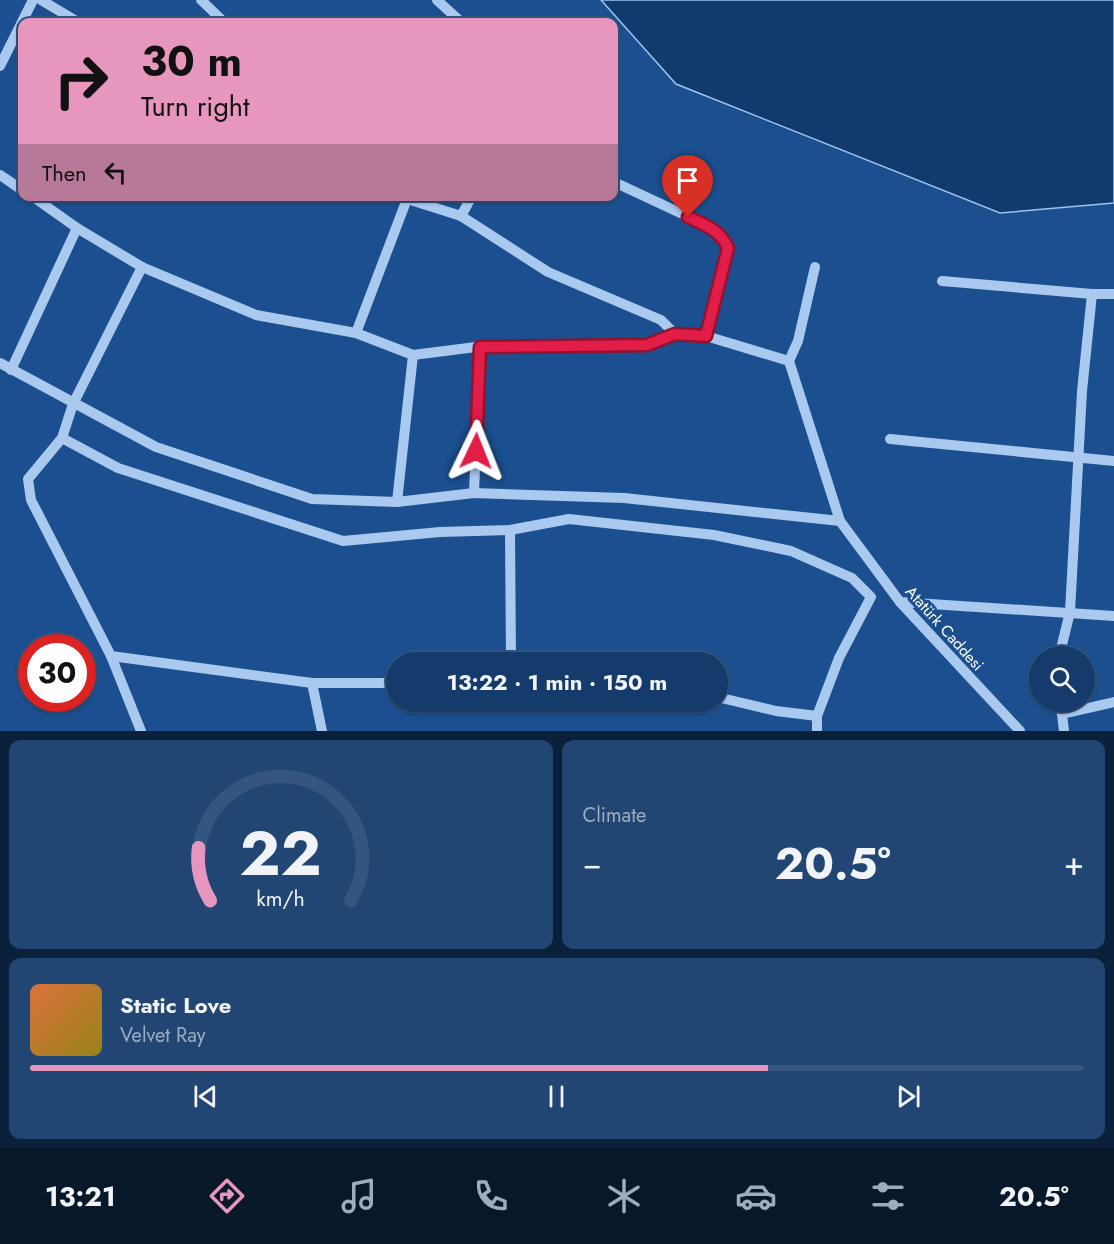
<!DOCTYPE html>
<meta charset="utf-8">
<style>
:root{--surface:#143b6b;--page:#214673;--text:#f1f3f6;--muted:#9dadc1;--line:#33557e;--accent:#e797bd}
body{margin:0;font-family:Jost,sans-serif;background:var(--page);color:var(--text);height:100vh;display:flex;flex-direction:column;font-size:22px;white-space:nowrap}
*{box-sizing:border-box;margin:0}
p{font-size:20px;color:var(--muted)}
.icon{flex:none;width:33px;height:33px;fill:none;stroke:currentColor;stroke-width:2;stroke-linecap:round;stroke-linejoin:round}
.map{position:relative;height:731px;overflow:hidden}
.drawer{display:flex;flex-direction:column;gap:9px;padding:9px;background:#0b203b;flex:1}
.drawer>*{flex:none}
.top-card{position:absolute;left:18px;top:18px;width:600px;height:183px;border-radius:12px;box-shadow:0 2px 4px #0004,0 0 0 2px var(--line);background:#e797bd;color:#111;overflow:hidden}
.fabs{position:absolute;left:1029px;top:646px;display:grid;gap:12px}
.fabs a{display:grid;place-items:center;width:66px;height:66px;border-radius:50%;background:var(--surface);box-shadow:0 2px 4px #0004,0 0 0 2px var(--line);font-size:30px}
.speed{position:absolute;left:18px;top:634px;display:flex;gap:12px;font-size:30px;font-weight:700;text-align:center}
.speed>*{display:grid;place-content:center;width:78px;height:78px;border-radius:50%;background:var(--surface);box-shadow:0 2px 4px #0004,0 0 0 2px var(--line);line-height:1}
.speed .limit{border:9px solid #d22;background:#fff;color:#111}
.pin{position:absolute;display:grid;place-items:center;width:51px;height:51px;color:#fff;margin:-62px -26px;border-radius:50% 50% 50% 0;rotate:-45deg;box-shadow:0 0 6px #0007}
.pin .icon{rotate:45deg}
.me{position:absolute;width:66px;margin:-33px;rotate:2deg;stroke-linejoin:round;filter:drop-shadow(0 0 4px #0008)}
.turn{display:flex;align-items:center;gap:21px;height:126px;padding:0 24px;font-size:27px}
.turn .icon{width:78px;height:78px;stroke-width:2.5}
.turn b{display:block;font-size:42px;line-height:51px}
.then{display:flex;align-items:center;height:57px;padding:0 24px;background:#0003;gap:12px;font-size:22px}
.big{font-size:45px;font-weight:700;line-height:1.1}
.drawer .widget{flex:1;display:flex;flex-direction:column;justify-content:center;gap:9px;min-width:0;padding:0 21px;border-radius:12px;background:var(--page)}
.drawer .dial{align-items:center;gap:0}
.dial svg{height:156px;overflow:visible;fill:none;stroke:var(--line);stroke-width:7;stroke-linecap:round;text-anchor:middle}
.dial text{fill:var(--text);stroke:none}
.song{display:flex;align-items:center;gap:18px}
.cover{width:72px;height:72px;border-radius:9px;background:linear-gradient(135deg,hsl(20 70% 55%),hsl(50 70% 35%))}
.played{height:6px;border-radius:3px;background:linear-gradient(90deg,var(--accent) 70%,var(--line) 70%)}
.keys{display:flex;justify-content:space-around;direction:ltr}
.heat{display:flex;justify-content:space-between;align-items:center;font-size:33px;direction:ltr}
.drawer .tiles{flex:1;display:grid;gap:9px;grid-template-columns:1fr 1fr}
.widget:last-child{grid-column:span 2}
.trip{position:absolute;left:386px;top:652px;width:342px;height:60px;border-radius:30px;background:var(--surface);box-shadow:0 2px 4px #0004,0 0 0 2px var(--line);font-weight:700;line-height:60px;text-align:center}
.menu{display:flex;height:96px;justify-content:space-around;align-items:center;background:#08182b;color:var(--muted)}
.menu .icon{width:42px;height:42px}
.menu .active{color:var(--accent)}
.menu b{font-size:27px;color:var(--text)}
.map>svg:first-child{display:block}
</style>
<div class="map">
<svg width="1114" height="731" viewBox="0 0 1114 731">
<rect width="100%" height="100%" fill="#1b4f8f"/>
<polygon fill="#123a6d" stroke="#9cc4f0" stroke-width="1.5" points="601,0 1114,0 1114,203 1000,213 676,84"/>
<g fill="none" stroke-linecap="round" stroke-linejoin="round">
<g stroke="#a9c9ee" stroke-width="10">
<polyline points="41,0 78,22"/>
<polyline points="201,0 224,22"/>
<polyline points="437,0 461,22"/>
<polyline points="0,66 33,0"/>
<polyline points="0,175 22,190"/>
<polyline points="614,182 706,225 724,238 728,247 706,336"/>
<polyline points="32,196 77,228 142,267 256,315 356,333 413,355 476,347 647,345 675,334 706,336 789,361"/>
<polyline points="398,196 461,216 548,272 661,320 675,334"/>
<polyline points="461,216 472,196"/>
<polyline points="815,267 798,341 789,361 840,521 900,602 1020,731"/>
<polyline points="942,281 1092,294 1114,294"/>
<polyline points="356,333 407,199 406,196"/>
<polyline points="0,363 156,447 312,499 397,502 474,493 624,498 840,521"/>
<polyline points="11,370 77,228"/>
<polyline points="62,438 118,468 343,541 440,532 510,530 569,519 714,535 791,551 852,578 871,597 839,658 817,716 817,731"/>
<polyline points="890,439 1114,461"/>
<polyline points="474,493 480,347"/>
<polyline points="397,502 413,355"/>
<polyline points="510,530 511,663"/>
<polyline points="900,602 1114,616"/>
<polyline points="111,656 312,683 396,683"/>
<polyline points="1059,657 1070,612 1082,391 1092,294"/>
<polyline points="312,683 322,731"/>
<polyline points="717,697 776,711 817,716"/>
<polyline points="1059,702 1062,714"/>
<polyline points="141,731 111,656 31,500 28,479 62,438 73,404 142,267"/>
<polyline points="1064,731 1062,714 1114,702"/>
</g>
</g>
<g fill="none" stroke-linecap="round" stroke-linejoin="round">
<defs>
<path id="route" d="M476,451l4,-104 167,-2 28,-11 31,2 22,-88c-7,-17 -24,-24 -40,-31"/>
</defs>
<use href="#route" stroke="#92132f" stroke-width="15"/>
<use href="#route" stroke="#e11d48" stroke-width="10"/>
</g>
<g text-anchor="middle" stroke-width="6" stroke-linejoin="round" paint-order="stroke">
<g font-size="16" fill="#fff" stroke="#1b4f8f">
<text transform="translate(945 628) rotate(48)" y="6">Atatürk Caddesi</text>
</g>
</g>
</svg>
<div class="fabs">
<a><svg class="icon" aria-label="search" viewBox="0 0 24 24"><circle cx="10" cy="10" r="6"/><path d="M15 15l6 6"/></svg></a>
</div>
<div class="speed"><div class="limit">30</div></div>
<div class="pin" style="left:688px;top:217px;background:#d93025"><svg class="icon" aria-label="arrive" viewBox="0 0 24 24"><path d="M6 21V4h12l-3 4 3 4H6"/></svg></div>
<svg class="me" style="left:476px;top:451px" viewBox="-20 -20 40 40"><path d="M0-17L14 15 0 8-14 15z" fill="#e11d48" stroke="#fff" stroke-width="4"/></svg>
<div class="trip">13:22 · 1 min · 150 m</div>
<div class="top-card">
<div class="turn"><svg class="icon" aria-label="right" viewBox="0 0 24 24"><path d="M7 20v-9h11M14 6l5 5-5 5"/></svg><div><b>30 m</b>Turn right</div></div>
<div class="then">Then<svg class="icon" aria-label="left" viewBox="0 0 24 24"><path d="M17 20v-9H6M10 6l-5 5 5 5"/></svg></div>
</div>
</div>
<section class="drawer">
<div class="tiles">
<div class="widget dial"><svg viewBox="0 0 100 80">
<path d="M14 69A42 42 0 1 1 86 69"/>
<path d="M14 69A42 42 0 0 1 8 42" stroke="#e797bd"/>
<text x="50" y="56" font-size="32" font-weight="700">22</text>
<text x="50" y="72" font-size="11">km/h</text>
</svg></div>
<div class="widget"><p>Climate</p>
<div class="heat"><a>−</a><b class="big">20.5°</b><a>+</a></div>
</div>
<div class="widget">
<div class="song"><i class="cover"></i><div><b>Static Love</b><p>Velvet Ray</p></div></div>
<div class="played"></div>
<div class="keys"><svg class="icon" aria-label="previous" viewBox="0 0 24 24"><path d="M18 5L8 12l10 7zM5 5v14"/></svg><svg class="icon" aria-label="pause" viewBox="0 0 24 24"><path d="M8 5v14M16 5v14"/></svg><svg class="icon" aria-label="next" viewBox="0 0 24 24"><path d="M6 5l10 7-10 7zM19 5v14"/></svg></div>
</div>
</div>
</section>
<nav class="menu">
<b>13:21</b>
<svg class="icon active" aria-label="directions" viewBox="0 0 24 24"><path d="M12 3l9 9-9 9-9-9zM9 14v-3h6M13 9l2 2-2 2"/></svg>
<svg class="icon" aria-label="music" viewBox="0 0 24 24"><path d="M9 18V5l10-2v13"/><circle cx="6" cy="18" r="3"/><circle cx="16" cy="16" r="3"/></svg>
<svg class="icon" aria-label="phone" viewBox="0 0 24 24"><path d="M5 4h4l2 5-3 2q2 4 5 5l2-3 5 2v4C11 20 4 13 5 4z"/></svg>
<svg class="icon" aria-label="climate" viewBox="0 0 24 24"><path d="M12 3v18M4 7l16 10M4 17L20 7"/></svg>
<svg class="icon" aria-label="car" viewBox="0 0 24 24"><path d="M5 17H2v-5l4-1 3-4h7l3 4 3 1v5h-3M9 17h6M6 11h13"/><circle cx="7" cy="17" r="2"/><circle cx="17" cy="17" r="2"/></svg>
<svg class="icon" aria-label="filters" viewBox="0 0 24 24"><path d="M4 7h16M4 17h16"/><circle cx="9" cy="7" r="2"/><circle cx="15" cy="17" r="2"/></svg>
<b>20.5°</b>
</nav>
